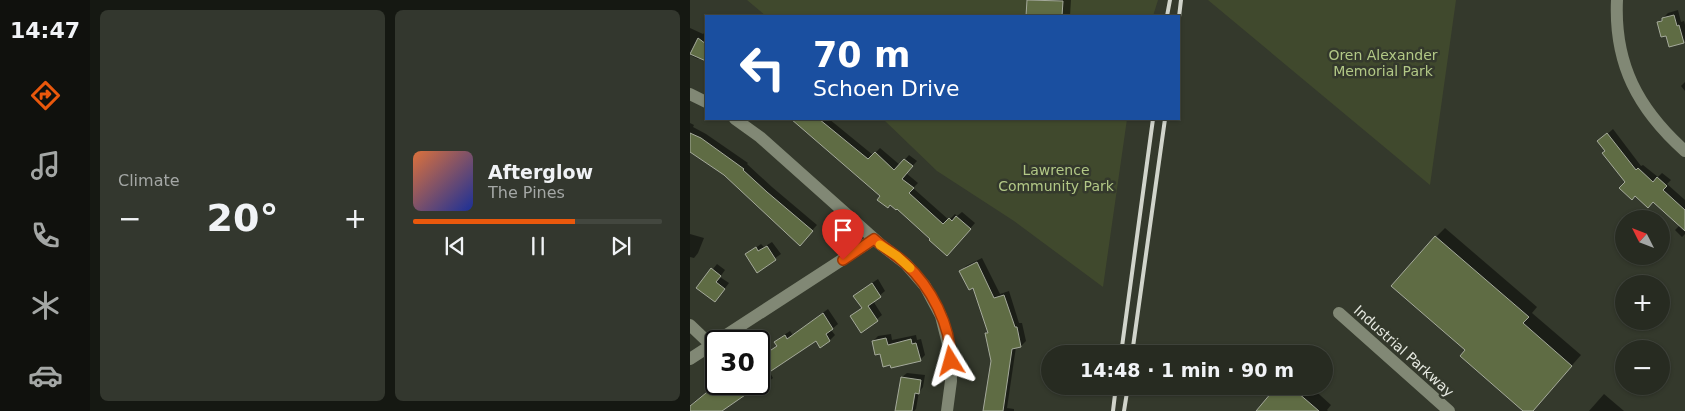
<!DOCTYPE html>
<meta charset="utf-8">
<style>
:root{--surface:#272b21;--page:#33372e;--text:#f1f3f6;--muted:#a4a7a5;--line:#43473f;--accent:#ea580c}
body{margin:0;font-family:"DejaVu Sans",sans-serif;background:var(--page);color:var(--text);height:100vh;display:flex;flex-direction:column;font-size:19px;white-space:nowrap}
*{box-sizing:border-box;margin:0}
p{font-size:16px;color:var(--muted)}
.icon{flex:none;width:28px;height:28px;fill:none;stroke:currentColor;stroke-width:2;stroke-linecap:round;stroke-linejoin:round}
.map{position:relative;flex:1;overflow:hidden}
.side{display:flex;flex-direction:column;gap:10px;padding:10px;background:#151812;width:600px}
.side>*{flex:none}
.hud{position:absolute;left:15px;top:15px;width:475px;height:105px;border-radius:0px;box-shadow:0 1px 4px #0004,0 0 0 1px var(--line);background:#1a4fa0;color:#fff;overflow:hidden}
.needle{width:32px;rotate:312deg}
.tools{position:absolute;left:925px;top:210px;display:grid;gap:10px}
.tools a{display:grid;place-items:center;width:55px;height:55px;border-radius:50%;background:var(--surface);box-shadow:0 1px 4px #0004,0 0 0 1px var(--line);font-size:25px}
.speed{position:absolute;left:15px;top:330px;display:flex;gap:10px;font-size:25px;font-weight:700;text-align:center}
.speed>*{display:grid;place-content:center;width:65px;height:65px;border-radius:50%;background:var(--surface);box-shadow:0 1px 4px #0004,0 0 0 1px var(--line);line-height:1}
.speed .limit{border:2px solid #111;border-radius:8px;background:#fff;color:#111}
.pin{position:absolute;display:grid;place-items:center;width:42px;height:42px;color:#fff;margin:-51px -21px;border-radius:50% 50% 50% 0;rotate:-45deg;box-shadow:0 0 5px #0007}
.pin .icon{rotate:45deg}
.me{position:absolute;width:55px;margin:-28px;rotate:352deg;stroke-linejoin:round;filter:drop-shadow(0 0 4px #0008)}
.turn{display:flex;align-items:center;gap:18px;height:105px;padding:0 25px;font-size:22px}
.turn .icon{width:65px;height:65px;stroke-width:2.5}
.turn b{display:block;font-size:35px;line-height:42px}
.big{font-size:38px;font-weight:700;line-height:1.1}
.side .card{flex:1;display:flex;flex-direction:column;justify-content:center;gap:8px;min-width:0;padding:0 18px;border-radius:8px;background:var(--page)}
.song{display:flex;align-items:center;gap:15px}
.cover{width:60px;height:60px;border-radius:8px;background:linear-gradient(135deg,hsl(20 70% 55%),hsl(230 70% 35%))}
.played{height:5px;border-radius:2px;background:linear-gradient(90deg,var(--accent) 65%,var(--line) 65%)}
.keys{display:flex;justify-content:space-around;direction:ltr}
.heat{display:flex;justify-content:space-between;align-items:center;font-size:28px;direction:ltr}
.side .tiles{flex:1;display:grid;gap:10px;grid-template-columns:repeat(2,1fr)}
.trip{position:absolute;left:351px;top:345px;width:292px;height:50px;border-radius:25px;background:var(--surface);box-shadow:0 1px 4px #0004,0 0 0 1px var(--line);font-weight:700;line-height:50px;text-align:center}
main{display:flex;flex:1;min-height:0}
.tabs{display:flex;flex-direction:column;width:90px;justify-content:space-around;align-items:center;background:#10110d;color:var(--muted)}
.tabs .icon{width:35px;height:35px}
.tabs .selected{color:var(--accent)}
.tabs b{font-size:22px;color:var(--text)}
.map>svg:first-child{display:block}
</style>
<main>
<nav class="tabs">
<b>14:47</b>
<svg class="icon selected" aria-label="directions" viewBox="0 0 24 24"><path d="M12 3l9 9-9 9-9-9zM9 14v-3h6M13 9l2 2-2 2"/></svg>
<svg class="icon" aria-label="music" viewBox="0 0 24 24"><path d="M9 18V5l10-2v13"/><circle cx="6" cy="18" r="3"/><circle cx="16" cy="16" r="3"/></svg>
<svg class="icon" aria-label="phone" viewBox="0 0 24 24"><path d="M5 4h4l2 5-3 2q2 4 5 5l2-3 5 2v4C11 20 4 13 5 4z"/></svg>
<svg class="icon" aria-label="climate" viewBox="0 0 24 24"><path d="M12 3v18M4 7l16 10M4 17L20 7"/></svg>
<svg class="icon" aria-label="car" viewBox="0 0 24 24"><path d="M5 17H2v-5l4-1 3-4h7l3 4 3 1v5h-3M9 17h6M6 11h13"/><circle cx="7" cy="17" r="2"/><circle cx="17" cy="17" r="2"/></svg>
</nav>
<section class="side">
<div class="tiles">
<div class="card"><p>Climate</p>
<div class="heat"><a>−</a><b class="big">20°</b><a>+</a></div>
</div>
<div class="card">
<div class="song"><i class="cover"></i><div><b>Afterglow</b><p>The Pines</p></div></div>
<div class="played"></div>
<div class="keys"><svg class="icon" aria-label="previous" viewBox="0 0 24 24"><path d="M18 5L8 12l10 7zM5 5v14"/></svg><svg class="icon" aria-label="pause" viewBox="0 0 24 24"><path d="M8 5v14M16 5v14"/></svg><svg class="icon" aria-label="next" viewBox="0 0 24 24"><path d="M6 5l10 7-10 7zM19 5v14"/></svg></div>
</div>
</div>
</section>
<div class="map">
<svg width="995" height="411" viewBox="0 0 995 411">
<rect width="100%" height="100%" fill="#34392c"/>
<g fill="#40492d">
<polygon points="57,0 468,0 463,16 76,16"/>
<polygon points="518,0 766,0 740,185"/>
<polygon points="193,119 437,119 413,287 324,221 247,171"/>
</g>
<g fill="#0007">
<polygon points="338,0 381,0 380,16 338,16"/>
<polygon points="988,10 991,22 994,21 995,25 995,40 993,42 977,34 969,22 978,13"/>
<polygon points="0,28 13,34 16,31 16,60 10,57 8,59 0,55"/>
<polygon points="995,82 995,91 991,86"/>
<polygon points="104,119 139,119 183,155 190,148 210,165 219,155 227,161 216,173 228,183 223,188 259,220 265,214 267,216 272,212 285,223 261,250 242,239"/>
<polygon points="0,123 4,125 3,127 16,134 58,163 57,164 82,187 127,225 114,239 35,174 0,151"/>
<polygon points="923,129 951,166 953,165 968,177 972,173 981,180 977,184 995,200 995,234 992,237 985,230 990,225 963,201 936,182 916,151 914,137"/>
<polygon points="755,228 847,307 842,313 891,355 842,411 835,411 746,237"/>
<polygon points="0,234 14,238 8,253 4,258 0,257"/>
<polygon points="82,242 91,254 67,271 56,255 71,244 74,247"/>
<polygon points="292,258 310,294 319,291 329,323 332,323 336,341 331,346 326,347 317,408 324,409 324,411 295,411 302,361 296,334 299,331 283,286 271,271 276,266"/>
<polygon points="27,264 35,270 30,277 39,283 29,296 8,288"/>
<polygon points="188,279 195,291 183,301 192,315 171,332 166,312 173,307 170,291"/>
<polygon points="138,309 148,324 141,330 145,335 140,340 130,346 126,339 79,371 83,378 64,393 61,389 33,409 23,411 0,411 0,405 27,384 69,384 69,358 88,345 86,342 91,337 100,331 103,335"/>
<polygon points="201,334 202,340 226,335 227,340 231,339 235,355 230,360 191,352 183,341 188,336"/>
<polygon points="217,373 235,375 233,387 229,392 226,409 224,411 206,411 212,377"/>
<polygon points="589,386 620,386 641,405 637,410 638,411 568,411"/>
<polygon points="914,394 934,411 899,411"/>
</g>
<g fill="#5f6c44" stroke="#a5aa9b">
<polygon points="337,0 373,1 372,16 336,16"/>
<polygon points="984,15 987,26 989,25 994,43 979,47 976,36 971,37 967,22 972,21 972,18"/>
<polygon points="8,38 16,44 16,61 0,54"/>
<polygon points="101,119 129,119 178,159 185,152 204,170 214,159 223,166 212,179 224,188 219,193 253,224 259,218 262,221 266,216 281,229 257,256 239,240 240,239 207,209 206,210 200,205 198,208 187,200 190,196"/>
<polygon points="0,133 11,138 54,169 53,170 77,192 123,231 110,246 34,175 0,152"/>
<polygon points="917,133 946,170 948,168 963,182 967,177 977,186 973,190 995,210 995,231 963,202 958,208 945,196 942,200 929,188 935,182 912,153 915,151 907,141"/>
<polygon points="745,236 839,317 833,323 882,366 843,411 833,411 770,356 775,350 701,286"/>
<polygon points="77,246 86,260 67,273 55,254 66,247 68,251"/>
<polygon points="287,262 304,298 314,295 325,327 327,327 331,347 322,349 313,411 293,411 301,361 295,333 298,333 283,288 279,290 269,271"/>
<polygon points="21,268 31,276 26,282 35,289 25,302 6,288"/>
<polygon points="182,283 191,297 178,306 188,321 171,333 160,316 172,308 163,296"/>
<polygon points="133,313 143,329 136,334 140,341 130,348 126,341 69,379 69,358 87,346 84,342 95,335 97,339"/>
<polygon points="196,338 198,345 221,339 222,344 226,343 231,361 201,368 200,365 193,367 190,354 185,355 182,341"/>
<polygon points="211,377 231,380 229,394 225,393 222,411 205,411"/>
<polygon points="27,384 52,384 58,393 32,411 0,411 0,406"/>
<polygon points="587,386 600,386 629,411 566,411"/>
</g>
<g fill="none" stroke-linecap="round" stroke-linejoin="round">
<g stroke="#818875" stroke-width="12">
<path d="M927,0c-3,64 21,109 68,151"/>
<polyline points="0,94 16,102"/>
<polyline points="45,119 70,137 190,244 216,264 235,286 251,316 260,352 261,381 257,411"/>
<polyline points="649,313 759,411"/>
<polyline points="0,325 21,345"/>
<polyline points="27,341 184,239"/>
<polyline points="0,359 26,342"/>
</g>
<g stroke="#d1d4cb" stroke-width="4">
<polyline points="477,16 480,0"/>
<polyline points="489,17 491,0"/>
<polyline points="431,354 463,119"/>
<polyline points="442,354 475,119"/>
<polyline points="423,411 426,386"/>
<polyline points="434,411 438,386"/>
</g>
</g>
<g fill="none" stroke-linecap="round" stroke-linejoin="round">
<defs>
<path id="route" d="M153,260l31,-21c10,9 21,15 31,24 26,24 46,62 46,98"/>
</defs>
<use href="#route" stroke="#983908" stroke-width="12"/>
<use href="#route" stroke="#ea580c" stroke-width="9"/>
<polyline stroke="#f59e0b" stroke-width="9" points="190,245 207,256 220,268"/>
</g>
<g text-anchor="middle" stroke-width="5" stroke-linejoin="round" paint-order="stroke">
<g font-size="14" fill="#b2c886" stroke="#34392c">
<text x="693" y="60">Oren Alexander<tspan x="693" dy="16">Memorial Park</tspan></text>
<text x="366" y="175">Lawrence<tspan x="366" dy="16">Community Park</tspan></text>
</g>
<g font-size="14" fill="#e6e9e1" stroke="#34392c">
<text transform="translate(714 351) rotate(42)" y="5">Industrial Parkway</text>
</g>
</g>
</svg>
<div class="tools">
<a><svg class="needle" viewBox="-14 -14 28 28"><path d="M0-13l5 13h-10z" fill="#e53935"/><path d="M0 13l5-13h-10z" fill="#a4a7a5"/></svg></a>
<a>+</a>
<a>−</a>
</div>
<div class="speed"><div class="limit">30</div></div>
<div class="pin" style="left:153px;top:260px;background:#d93025"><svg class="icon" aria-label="arrive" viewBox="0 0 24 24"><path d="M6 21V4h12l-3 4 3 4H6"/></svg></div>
<svg class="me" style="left:261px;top:361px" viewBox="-20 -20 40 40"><path d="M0-17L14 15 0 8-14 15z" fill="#ea580c" stroke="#fff" stroke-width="4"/></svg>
<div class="trip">14:48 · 1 min · 90 m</div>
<div class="hud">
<div class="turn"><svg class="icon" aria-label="left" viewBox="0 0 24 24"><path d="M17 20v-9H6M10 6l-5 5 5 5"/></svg><div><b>70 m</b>Schoen Drive</div></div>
</div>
</div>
</main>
